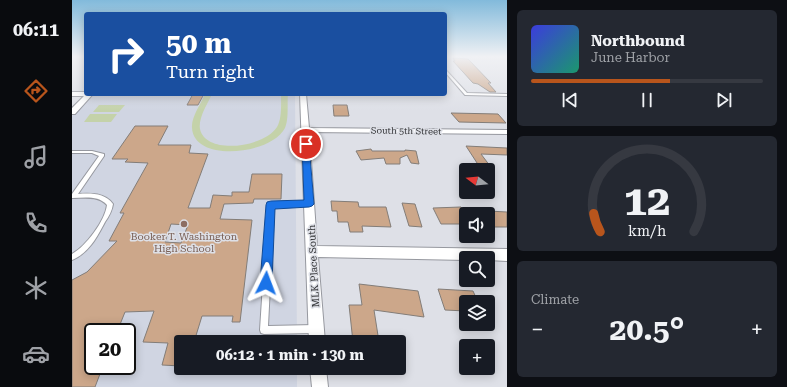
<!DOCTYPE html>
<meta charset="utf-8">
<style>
:root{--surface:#171b24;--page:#242831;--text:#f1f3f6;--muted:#9ea1a6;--line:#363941;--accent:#b8551c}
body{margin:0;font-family:"Roboto Serif",serif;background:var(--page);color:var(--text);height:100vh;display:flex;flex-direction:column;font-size:15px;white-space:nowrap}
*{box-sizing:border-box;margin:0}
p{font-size:13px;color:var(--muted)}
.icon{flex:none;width:22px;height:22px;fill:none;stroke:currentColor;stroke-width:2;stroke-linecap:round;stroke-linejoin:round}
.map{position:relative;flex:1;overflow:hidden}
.panel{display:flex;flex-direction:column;gap:10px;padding:10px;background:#0d0f14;width:280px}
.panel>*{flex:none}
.top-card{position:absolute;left:12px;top:12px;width:363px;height:84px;border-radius:4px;box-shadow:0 2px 10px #0003;background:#1a4fa0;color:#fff;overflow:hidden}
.needle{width:26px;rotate:286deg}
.fabs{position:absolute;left:387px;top:163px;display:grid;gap:8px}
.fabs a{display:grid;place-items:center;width:36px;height:36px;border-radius:4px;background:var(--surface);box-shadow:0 2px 10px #0003;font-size:20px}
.speed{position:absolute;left:12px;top:323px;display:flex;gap:8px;font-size:20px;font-weight:700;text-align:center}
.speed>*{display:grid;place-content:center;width:52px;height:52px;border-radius:50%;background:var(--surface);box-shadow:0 2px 10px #0003;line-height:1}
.speed .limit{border:2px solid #111;border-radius:6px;background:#fff;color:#111}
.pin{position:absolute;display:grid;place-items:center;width:34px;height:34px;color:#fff;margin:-17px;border:2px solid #fff;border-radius:50%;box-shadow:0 1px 4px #0007}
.me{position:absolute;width:44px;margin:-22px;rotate:3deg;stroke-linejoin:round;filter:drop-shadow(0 0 3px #0008)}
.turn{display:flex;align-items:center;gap:14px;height:84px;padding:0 16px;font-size:18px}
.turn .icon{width:52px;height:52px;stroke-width:2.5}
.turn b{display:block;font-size:28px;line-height:34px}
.big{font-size:30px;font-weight:700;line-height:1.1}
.panel .card{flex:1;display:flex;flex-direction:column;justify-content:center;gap:6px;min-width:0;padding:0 14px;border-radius:6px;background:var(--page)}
.panel .dial{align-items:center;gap:0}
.dial svg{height:104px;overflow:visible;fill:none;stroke:var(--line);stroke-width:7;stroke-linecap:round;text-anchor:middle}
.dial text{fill:var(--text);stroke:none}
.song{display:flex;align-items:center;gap:12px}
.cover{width:48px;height:48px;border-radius:6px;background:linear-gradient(135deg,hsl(240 70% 55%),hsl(160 70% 35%))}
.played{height:4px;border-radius:2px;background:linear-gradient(90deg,var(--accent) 60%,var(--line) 60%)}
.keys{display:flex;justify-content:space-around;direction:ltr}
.heat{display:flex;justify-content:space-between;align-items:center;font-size:22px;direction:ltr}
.trip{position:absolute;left:102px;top:335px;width:232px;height:40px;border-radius:4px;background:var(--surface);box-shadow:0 2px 10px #0003;font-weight:700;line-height:40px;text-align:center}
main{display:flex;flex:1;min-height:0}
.menu{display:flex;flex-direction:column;width:72px;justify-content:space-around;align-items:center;background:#090b0e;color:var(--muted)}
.menu .icon{width:28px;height:28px}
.menu .current{color:var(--accent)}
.menu b{font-size:18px;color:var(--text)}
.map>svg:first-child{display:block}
</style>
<main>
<nav class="menu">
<b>06:11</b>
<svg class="icon current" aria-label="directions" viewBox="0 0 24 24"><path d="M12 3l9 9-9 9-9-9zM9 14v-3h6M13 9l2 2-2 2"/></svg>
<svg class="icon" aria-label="music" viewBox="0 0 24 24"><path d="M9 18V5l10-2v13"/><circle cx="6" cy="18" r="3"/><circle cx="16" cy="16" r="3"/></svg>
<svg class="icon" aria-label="phone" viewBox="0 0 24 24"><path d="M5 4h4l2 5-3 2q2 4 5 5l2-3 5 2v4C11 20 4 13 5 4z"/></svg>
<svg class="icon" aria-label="climate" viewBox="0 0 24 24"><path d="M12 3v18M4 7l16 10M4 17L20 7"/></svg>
<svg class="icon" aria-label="car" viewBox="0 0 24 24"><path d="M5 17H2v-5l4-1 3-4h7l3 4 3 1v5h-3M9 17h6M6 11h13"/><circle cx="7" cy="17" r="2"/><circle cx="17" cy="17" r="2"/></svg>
</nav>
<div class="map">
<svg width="435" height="387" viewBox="0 0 435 387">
<rect width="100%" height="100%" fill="#dee0e7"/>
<path fill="#d0d5e2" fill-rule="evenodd" d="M22,94h201l2,248h-116v26h116v19h-225v-271zM21,332h34v34h-34z"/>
<g fill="#c4d2a9">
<path d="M133,94h7c-4,9 -14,24 -12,35 6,27 65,18 77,-2 5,-8 4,-23 4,-33h7c-1,10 1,25 -3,34 -14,27 -91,35 -93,0 -1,-11 9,-24 13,-34z"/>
<polygon points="27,105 53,105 47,112 21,112"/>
<polygon points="18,114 45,114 39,122 12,122"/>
</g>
<g fill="#cca78a" stroke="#837d78" fill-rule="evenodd">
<polygon points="381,58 396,59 419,83 416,83 424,92 418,92 406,84 401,83 381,61 383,61"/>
<polygon points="121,94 132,94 126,105 115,105"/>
<polygon points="261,105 275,105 277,116 262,116"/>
<polygon points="379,113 426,114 434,123 387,122"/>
<path d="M63,126h33l-10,19h33l-2,8 19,1 -20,54h22l3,-13 19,1v-4h17l3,-18h30l-1,25h-27l-1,4 -29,1 -4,15 32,1 -12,102h-8l1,-6h-31l-8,26h-13v24l-19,-1 6,-22 -25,-1 11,-31 -29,1 -8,20h-24v34h10l-8,21h-23v-107l15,-8 30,-31h-8l15,-28h-4l28,-50 -23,-1 3,-3h-16zM99,224l17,1 -7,18 -16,-1z"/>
<polygon points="394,146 435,148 435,155 409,154 418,166 407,166"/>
<polygon points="299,149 300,151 333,151 333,150 344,151 347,164 339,163 335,155 328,158 328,164 314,164 312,158 289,160 284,151"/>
<polygon points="259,201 286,202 287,207 314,207 319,227 290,226 291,232 278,232 276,222 266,222 265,211 260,211"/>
<polygon points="330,203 343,204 350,227 337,226"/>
<polygon points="389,207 394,217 394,224 369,224 361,208"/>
<polygon points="416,211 435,212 435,227 419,227 416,222"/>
<polygon points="287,284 346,291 352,317 302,310 307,342 281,342 277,305 290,305"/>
<polygon points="366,289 401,291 406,302 394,302 394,311 373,310"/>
</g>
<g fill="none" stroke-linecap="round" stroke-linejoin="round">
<defs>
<g id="lane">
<polygon points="373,69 395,93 435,94 435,96 393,95 373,72"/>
<path d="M0,151h20l12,3v2l-26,38c13,-1 27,-1 35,10 -1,7 -4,12 -8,18 -8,15 -16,31 -33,38v-6c14,-8 33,-33 35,-49 -9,-10 -23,-7 -35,-7v-4l27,-38 -7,-3h-20z"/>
<polygon points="237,201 239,202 240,203 239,204 237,205 202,207 196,326 243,325 246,326 247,329 246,332 243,333 192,334 189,333 188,330 196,205 197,204 199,203"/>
</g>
<g id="street">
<polygon points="0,92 14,92 14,94 21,94 3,114 0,114 0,108 12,96 0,96"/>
<polygon points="228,94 234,94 237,128 435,130 435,134 237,132 245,246 435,249 435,261 416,260 416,258 394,258 394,260 246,257 253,342 237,342"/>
<polygon points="238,368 254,368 256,387 240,387"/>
</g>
</defs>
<use href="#lane" stroke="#96989f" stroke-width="2"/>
<use href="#street" stroke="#96989f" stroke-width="2"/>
<use href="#lane" fill="#fff" fill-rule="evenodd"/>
<use href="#street" fill="#fff" fill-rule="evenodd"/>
</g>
<linearGradient id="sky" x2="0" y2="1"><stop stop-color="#82badb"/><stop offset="0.51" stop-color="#f0f1f4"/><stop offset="1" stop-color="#f0f1f4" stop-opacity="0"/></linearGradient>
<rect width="435" height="111" fill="url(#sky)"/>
<polygon fill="#1a73e8" stroke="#114b97" points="234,142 237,144 242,204 240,206 237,207 203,209 200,283 198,287 194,289 190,287 188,283 194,205 195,202 199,201 232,200 230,144"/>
<circle fill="#8d6e63" stroke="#dee0e7" stroke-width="1.5" cx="112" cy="224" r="4"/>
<g text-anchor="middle" stroke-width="3" stroke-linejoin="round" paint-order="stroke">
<g font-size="9" fill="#333437" stroke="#dee0e7">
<text transform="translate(334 131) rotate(1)" y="3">South 5th Street</text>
</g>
<g font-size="10" fill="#785e54" stroke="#dee0e7">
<text x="112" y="240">Booker T. Washington<tspan x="112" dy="12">High School</tspan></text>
</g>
<g font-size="10" fill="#333437" stroke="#dee0e7">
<text transform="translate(241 266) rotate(-93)" y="4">MLK Place South</text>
</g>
</g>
</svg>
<div class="fabs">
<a><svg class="needle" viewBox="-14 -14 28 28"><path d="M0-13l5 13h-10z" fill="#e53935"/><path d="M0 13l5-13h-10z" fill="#9ea1a6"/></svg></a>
<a><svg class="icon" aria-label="sound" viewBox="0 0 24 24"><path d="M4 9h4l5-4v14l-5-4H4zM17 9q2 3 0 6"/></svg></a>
<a><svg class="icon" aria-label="search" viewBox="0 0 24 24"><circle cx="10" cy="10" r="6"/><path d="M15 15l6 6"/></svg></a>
<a><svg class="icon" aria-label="layers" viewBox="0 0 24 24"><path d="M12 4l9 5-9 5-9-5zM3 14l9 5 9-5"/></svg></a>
<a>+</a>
</div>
<div class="speed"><div class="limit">20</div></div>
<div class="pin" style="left:234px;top:144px;background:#d93025"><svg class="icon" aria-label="arrive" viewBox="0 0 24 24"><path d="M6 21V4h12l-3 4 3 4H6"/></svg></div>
<svg class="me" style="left:194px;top:283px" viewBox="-20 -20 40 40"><path d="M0-17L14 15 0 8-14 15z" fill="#1a73e8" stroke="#fff" stroke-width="4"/></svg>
<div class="trip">06:12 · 1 min · 130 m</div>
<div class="top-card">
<div class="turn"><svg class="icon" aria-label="right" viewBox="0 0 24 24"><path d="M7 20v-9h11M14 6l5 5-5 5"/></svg><div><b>50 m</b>Turn right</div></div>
</div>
</div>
<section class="panel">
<div class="card">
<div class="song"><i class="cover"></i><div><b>Northbound</b><p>June Harbor</p></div></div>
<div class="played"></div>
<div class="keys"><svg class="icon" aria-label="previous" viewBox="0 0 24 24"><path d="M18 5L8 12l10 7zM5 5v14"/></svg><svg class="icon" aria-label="pause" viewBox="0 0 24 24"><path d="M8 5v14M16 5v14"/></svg><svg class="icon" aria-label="next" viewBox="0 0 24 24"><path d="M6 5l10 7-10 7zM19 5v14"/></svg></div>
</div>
<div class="card dial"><svg viewBox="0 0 100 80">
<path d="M14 69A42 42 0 1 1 86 69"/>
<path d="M14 69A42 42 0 0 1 9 55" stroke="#b8551c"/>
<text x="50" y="56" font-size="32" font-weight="700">12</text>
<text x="50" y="72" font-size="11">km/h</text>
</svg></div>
<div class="card"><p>Climate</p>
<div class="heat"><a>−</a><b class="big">20.5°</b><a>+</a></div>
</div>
</section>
</main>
